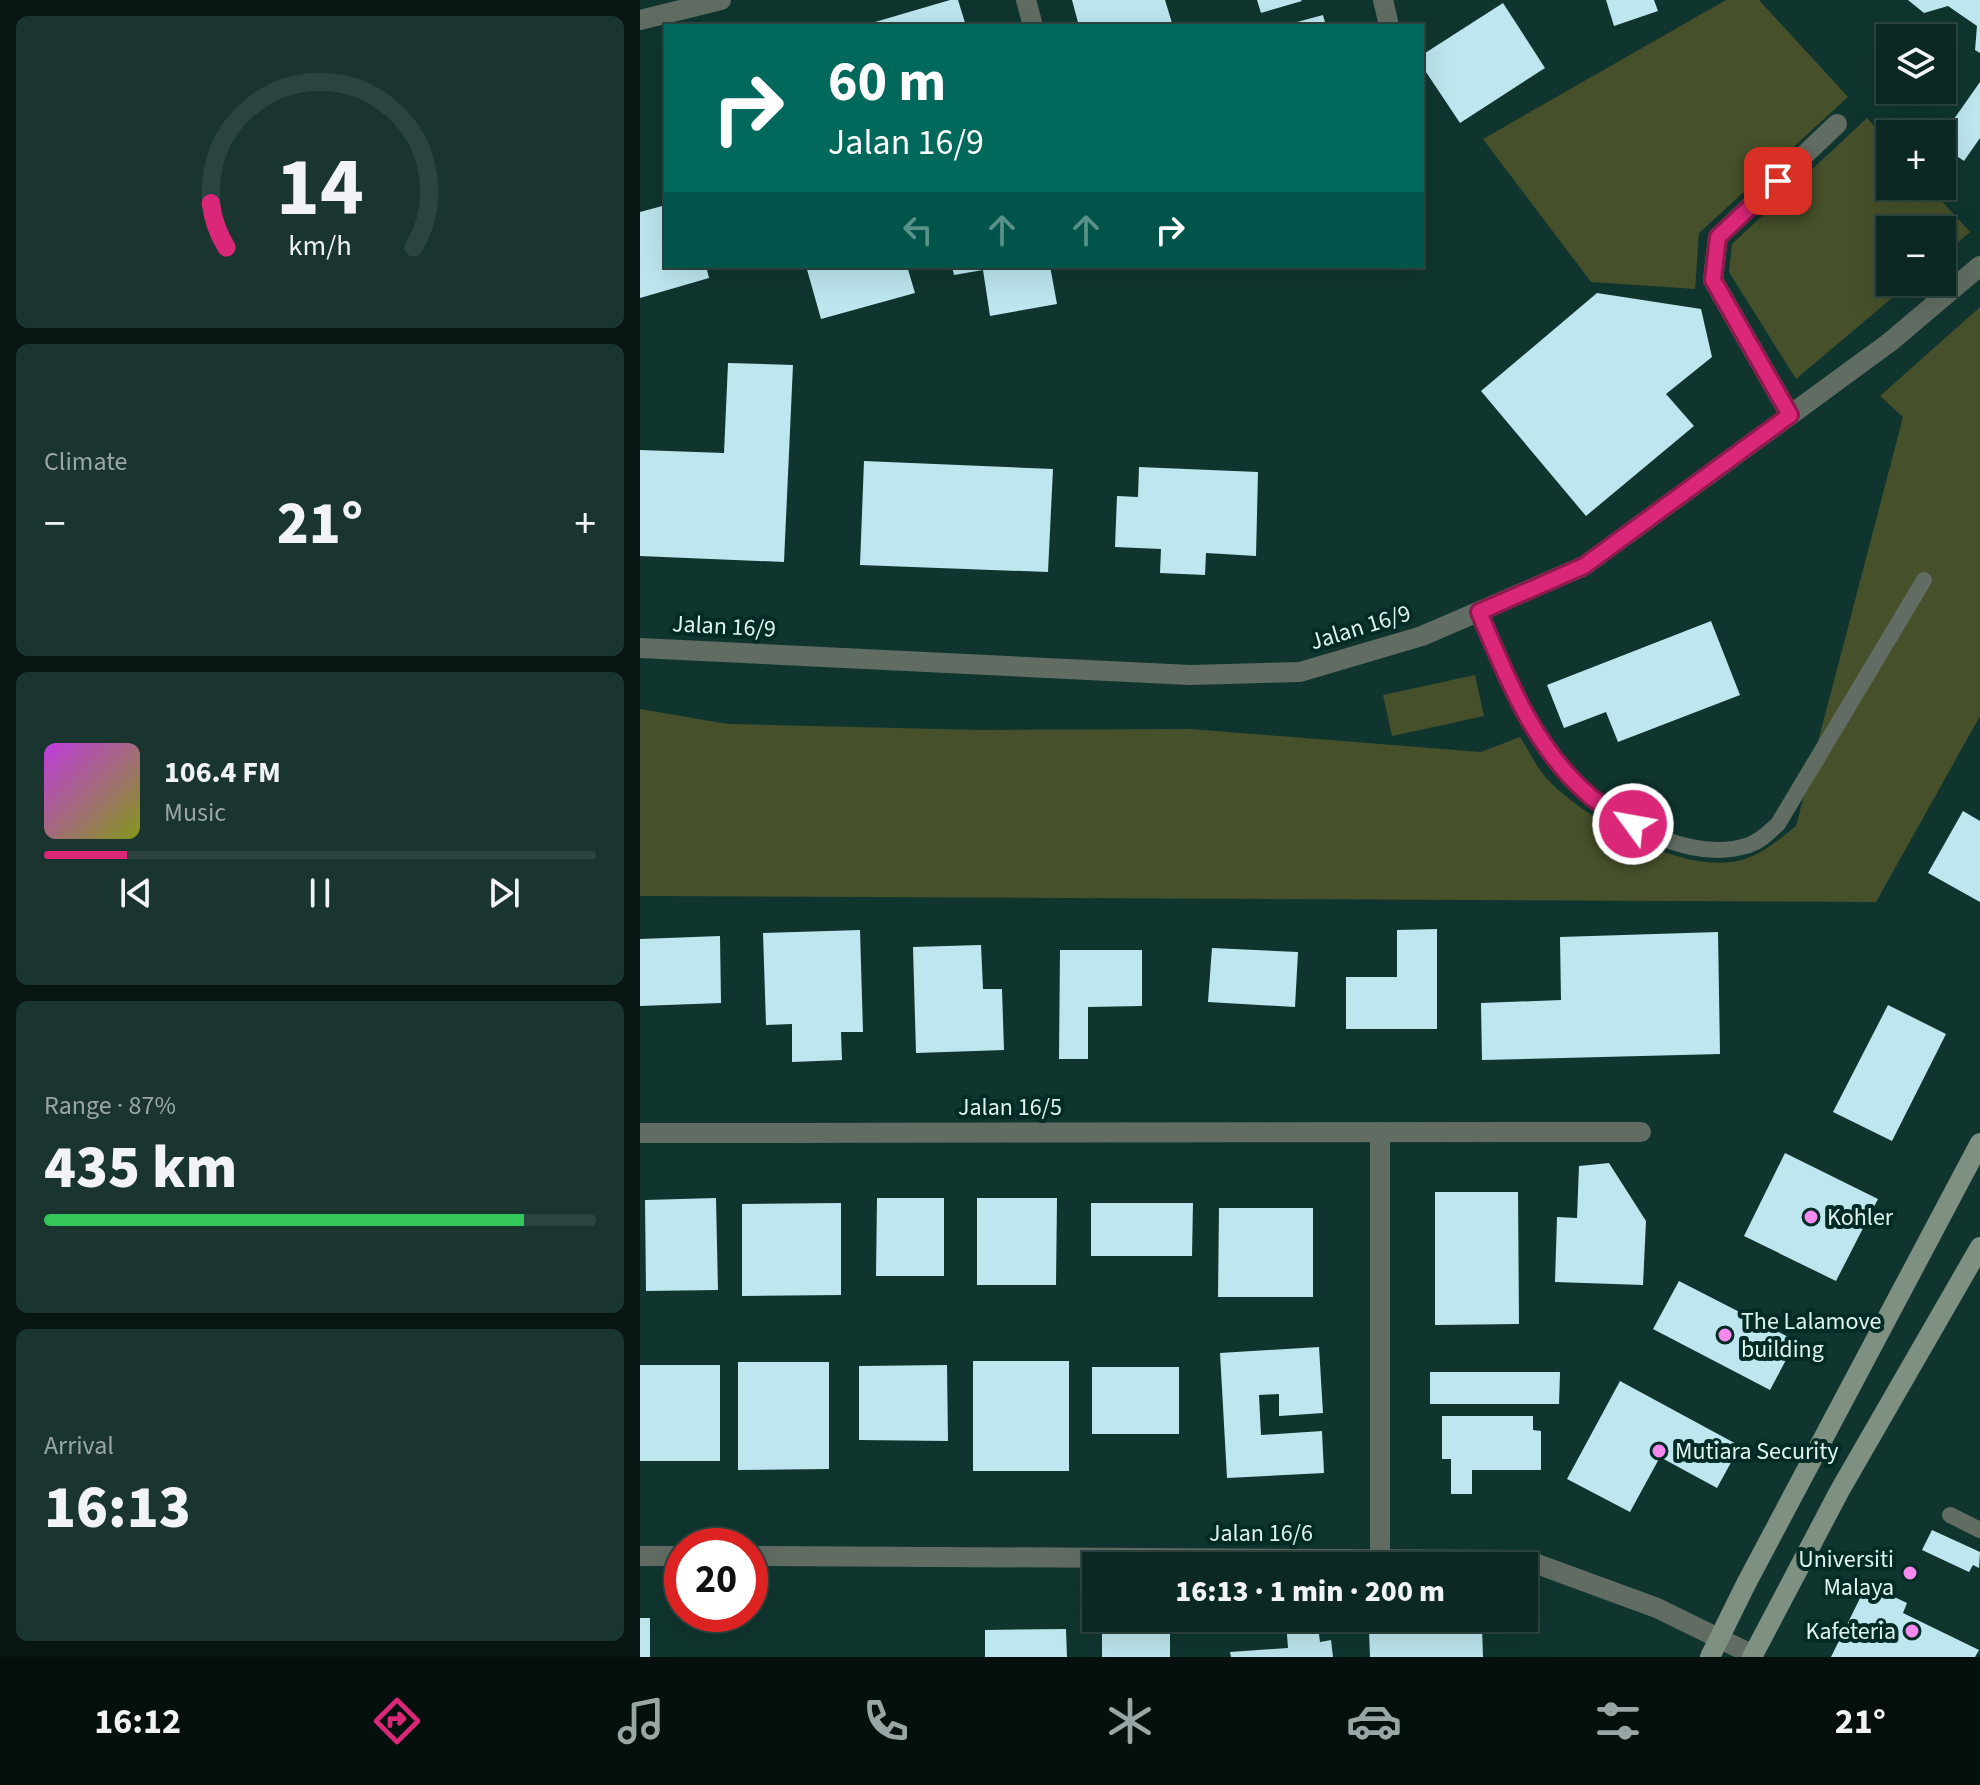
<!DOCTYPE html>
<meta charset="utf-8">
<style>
:root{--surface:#0c2823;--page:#1a3430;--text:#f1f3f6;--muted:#9aa6a6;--line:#2c4441;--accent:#db2777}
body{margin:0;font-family:"Source Sans 3",sans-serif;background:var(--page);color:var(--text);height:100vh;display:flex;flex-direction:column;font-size:30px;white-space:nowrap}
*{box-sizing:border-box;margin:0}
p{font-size:26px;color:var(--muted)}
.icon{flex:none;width:44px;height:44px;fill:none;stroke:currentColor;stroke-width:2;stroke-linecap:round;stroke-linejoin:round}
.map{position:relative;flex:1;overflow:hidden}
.panel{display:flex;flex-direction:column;gap:16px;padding:16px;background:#071613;width:640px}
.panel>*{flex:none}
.guide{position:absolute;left:24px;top:24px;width:760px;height:244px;border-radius:0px;box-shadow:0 8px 32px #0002,0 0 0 2px var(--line);background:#00695c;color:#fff;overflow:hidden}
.controls{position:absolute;left:1236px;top:24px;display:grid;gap:16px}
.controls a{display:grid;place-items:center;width:80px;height:80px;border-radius:0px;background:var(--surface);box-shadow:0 8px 32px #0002,0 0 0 2px var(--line);font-size:40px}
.speed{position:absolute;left:24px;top:1528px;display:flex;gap:16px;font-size:40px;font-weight:700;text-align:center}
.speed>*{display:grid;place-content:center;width:104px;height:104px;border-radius:50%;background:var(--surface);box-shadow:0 8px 32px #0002,0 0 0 2px var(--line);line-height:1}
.speed .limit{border:12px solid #d22;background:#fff;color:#111}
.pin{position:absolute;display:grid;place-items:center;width:68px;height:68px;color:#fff;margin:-34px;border-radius:16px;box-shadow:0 4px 12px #0006}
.me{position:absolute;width:88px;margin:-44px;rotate:302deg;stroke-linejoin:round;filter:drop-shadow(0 0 6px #0008)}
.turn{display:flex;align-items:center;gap:28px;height:168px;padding:0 32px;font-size:36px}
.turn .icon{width:104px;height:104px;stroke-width:2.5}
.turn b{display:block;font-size:56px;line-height:68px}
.lanes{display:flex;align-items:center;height:76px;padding:0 32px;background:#0003;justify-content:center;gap:40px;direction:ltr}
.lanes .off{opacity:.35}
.big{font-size:60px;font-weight:800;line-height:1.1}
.panel .widget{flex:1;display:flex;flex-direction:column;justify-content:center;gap:12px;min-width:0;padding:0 28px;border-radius:12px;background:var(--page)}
.panel .dial{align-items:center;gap:0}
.dial svg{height:208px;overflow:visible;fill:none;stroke:var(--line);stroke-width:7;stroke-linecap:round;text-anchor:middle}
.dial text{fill:var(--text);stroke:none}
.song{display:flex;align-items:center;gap:24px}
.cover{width:96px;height:96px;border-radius:12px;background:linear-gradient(135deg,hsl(290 70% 55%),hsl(70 70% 35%))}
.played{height:8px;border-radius:4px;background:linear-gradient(90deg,var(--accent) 15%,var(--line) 15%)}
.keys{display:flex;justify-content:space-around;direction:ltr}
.heat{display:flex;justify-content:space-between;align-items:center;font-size:44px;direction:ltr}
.charge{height:12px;border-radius:6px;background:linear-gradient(90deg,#34c759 87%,var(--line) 0)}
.trip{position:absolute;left:442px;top:1552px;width:456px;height:80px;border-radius:0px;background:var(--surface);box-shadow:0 8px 32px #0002,0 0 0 2px var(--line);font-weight:800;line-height:80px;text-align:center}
.menu{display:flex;height:128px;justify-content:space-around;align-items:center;background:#05100e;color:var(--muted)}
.menu .icon{width:56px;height:56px}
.menu .selected{color:var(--accent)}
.menu b{font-size:36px;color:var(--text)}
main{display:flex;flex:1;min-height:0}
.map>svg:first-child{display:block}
</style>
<main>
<section class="panel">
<div class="widget dial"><svg viewBox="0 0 100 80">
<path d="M14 69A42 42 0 1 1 86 69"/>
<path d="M14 69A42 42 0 0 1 8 52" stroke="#db2777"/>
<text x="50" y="56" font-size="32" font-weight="700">14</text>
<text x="50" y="72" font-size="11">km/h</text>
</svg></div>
<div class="widget"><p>Climate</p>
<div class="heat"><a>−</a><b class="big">21°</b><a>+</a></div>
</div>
<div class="widget">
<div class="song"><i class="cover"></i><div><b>106.4 FM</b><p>Music</p></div></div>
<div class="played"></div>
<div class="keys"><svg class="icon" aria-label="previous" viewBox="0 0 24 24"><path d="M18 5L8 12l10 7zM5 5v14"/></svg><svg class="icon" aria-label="pause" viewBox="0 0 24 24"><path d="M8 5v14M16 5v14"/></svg><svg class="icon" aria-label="next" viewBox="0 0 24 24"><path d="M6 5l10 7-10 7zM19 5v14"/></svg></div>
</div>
<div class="widget"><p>Range · 87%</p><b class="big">435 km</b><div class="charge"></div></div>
<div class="widget"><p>Arrival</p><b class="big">16:13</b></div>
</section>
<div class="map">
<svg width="1340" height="1657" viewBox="0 0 1340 1657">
<rect width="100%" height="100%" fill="#10352f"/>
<g fill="#46502a">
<polygon points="1086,0 1119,0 1208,97 1059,233 1055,289 951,282 843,139"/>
<polygon points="1227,118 1250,144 1250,186 1288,186 1330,232 1302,256 1302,230 1250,230 1250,282 1271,282 1156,379 1089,272 1092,244"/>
<path d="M1340,307v409l-104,186 -1236,-6v-187l88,15 253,6 209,-1 291,23 39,-15c10,15 18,34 31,46 40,39 136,95 194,76 20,-7 35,-20 51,-33l107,-409 -23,-21z"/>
<polygon points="835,675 844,716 752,736 743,695"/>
</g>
<g fill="#bde6ee">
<polygon points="310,0 318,0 326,26 236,26 235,22"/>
<polygon points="432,0 525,0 532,23 522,26 439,26"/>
<polygon points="617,0 661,0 662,1 621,13"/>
<polygon points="966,0 1014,0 1018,11 974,26"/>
<polygon points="1268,0 1340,0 1340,53 1335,50 1337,26 1308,6 1284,13"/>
<polygon points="863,3 905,68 820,123 782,66 782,55"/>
<polygon points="683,15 686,26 646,26 646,25"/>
<polygon points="1340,82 1340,138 1324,161 1302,146 1302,136"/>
<polygon points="26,205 26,266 66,266 69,278 0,298 0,212"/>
<polygon points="166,266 267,266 275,293 181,319"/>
<polygon points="312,266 410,266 417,304 350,316 343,270 314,275"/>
<polygon points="957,293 1061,309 1072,357 1026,394 1054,426 946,516 841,391"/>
<polygon points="88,363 153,365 144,562 0,556 0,450 84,453"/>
<polygon points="224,461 413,469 408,572 220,565"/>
<polygon points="499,467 618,472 616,556 566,553 565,575 520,573 521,549 475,547 477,496 498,497"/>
<polygon points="1071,621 1100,695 978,742 966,712 924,728 907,685"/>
<polygon points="1323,811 1340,821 1340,902 1288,873"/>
<polygon points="797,929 797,1029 706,1029 706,977 757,977 757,930"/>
<polygon points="220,930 223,1032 201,1032 202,1060 152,1062 152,1024 126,1025 123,933"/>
<polygon points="1078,932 1080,1054 842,1060 841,1003 921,1000 920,937"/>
<polygon points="80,936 81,1003 0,1006 0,939"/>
<polygon points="341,945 343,989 362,989 364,1050 276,1053 273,947"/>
<polygon points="572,948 658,952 655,1007 568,1002"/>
<polygon points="420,950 502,950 502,1006 448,1007 448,1059 419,1059"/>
<polygon points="1248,1005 1306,1034 1252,1141 1193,1112"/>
<polygon points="1145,1153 1238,1199 1196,1281 1104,1236"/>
<polygon points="969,1163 1006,1221 1003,1285 915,1282 917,1217 937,1218 939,1166"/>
<polygon points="795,1192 878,1192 879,1324 795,1325"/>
<polygon points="76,1198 78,1290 6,1291 5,1200"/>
<polygon points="237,1198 304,1198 304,1276 236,1276"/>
<polygon points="337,1198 417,1198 416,1285 337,1285"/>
<polygon points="201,1203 201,1295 102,1296 102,1204"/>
<polygon points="451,1203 553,1203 552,1256 451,1256"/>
<polygon points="579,1208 673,1208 673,1297 578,1297"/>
<polygon points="1039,1281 1156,1341 1130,1390 1013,1329"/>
<polygon points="679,1347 683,1413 639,1416 639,1394 619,1395 621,1435 682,1431 684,1473 587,1478 580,1353"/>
<rect x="333" y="1361" width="96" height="110"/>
<polygon points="98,1362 189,1362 189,1469 98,1470"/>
<rect x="0" y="1365" width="80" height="96"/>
<polygon points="307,1365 308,1441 219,1440 219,1366"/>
<rect x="452" y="1367" width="87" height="67"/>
<polygon points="790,1372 920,1372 919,1404 790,1404"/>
<polygon points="980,1381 1100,1446 1077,1488 1020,1457 990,1512 927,1479"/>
<polygon points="802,1416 893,1416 893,1430 901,1431 901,1470 832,1470 832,1494 811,1494 811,1459 802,1459"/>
<polygon points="1292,1530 1340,1552 1339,1568 1333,1565 1329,1572 1282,1550"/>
<polygon points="1227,1584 1267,1603 1263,1613 1339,1650 1335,1657 1191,1657"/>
<rect x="0" y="1618" width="10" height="39"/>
<polygon points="677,1619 680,1642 691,1640 693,1657 591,1657 590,1652 648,1648 646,1622"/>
<polygon points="842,1627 843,1657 730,1657 729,1630"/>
<rect x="462" y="1628" width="68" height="29"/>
<polygon points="426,1629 427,1657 345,1657 345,1630"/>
</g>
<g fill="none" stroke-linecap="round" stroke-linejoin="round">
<g stroke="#616d63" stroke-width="16">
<path d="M839,612c19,44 36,91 64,131 39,57 133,126 206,102 12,-4 20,-13 29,-21l146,-244"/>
<polyline points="1310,1515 1340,1530"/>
</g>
<g stroke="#616d63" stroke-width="20">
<polyline points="386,0 393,26"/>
<polyline points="743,0 748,21"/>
<polyline points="0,20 81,0"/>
<polyline points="1150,415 1073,280 1078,237 1197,124"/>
<polyline points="0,648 550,675 660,672 782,636 944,566 1250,342 1340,266"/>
<polyline points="740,1132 740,1559"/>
<polyline points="0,1133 1001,1132"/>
</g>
<g stroke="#616d63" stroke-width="20">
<polyline points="0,1556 42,1556"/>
<polyline points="110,1556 886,1560 1017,1608 1113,1655"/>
</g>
<g stroke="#7e9081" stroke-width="20">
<polyline points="1070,1657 1106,1584 1340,1143"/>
<polyline points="1112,1657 1200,1490 1340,1247"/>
</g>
</g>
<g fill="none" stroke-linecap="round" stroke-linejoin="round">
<defs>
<path id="route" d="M993,824c-14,-9 -30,-17 -42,-27 -57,-48 -84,-119 -112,-185l105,-46 206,-151 -77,-135 5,-43 60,-56"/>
</defs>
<use href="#route" stroke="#8e194d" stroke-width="20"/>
<use href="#route" stroke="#db2777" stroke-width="14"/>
</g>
<g fill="#f689ed" stroke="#042b25" stroke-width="3">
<circle cx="1171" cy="1217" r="8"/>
<circle cx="1085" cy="1335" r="8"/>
<circle cx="1019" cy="1451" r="8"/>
<circle cx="1270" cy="1573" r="8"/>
<circle cx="1272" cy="1631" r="8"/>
</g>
<g text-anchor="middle" stroke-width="8" stroke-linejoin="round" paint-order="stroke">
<g font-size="24" fill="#e0f4ef" stroke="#042b25">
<text transform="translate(84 626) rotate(3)" y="8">Jalan 16/9</text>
<text transform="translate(720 627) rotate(-17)" y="8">Jalan 16/9</text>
<text x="370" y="1115">Jalan 16/5</text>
<text x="621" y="1541">Jalan 16/6</text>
</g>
<g font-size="24" fill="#e0f4ef" stroke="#042b25" text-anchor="start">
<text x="1187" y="1225">Kohler</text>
<text x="1101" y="1329">The Lalamove<tspan x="1101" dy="28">building</tspan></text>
<text x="1035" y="1459">Mutiara Security</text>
<text x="1254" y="1567" text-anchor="end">Universiti<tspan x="1254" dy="28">Malaya</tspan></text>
<text x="1256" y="1639" text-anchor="end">Kafeteria</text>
</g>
</g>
</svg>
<div class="controls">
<a><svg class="icon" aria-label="layers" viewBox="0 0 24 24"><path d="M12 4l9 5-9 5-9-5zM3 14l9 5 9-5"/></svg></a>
<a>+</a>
<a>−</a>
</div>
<div class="speed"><div class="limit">20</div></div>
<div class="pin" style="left:1138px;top:181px;background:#d93025"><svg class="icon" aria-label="arrive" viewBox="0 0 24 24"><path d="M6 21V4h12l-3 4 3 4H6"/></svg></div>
<svg class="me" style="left:993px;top:824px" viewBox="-20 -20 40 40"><circle r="17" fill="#db2777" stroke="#fff" stroke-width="3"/><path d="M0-11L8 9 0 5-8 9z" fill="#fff"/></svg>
<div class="trip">16:13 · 1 min · 200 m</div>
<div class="guide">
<div class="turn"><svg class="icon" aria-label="right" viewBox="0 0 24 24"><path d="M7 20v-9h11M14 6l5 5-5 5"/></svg><div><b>60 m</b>Jalan 16/9</div></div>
<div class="lanes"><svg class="icon off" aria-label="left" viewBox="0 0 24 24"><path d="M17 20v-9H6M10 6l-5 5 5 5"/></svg><svg class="icon off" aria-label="ahead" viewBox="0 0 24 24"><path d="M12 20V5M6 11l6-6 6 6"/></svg><svg class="icon off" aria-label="ahead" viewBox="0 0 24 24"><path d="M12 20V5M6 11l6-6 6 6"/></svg><svg class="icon" aria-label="right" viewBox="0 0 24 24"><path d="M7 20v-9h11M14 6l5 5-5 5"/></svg></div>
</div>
</div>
</main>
<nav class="menu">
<b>16:12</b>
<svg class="icon selected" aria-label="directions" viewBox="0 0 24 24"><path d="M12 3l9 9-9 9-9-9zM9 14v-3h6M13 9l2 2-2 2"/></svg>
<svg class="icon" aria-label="music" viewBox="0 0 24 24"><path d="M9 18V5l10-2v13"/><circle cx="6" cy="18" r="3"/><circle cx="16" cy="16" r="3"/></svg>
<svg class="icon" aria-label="phone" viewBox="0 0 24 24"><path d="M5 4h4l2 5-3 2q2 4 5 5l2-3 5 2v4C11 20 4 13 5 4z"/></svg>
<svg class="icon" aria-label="climate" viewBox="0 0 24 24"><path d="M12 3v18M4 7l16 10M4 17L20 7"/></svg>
<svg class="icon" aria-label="car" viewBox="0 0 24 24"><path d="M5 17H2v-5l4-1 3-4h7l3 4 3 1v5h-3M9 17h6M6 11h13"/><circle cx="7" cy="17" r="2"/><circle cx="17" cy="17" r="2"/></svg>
<svg class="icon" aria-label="filters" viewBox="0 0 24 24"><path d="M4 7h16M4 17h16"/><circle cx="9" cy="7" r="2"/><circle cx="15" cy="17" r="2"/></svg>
<b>21°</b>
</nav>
